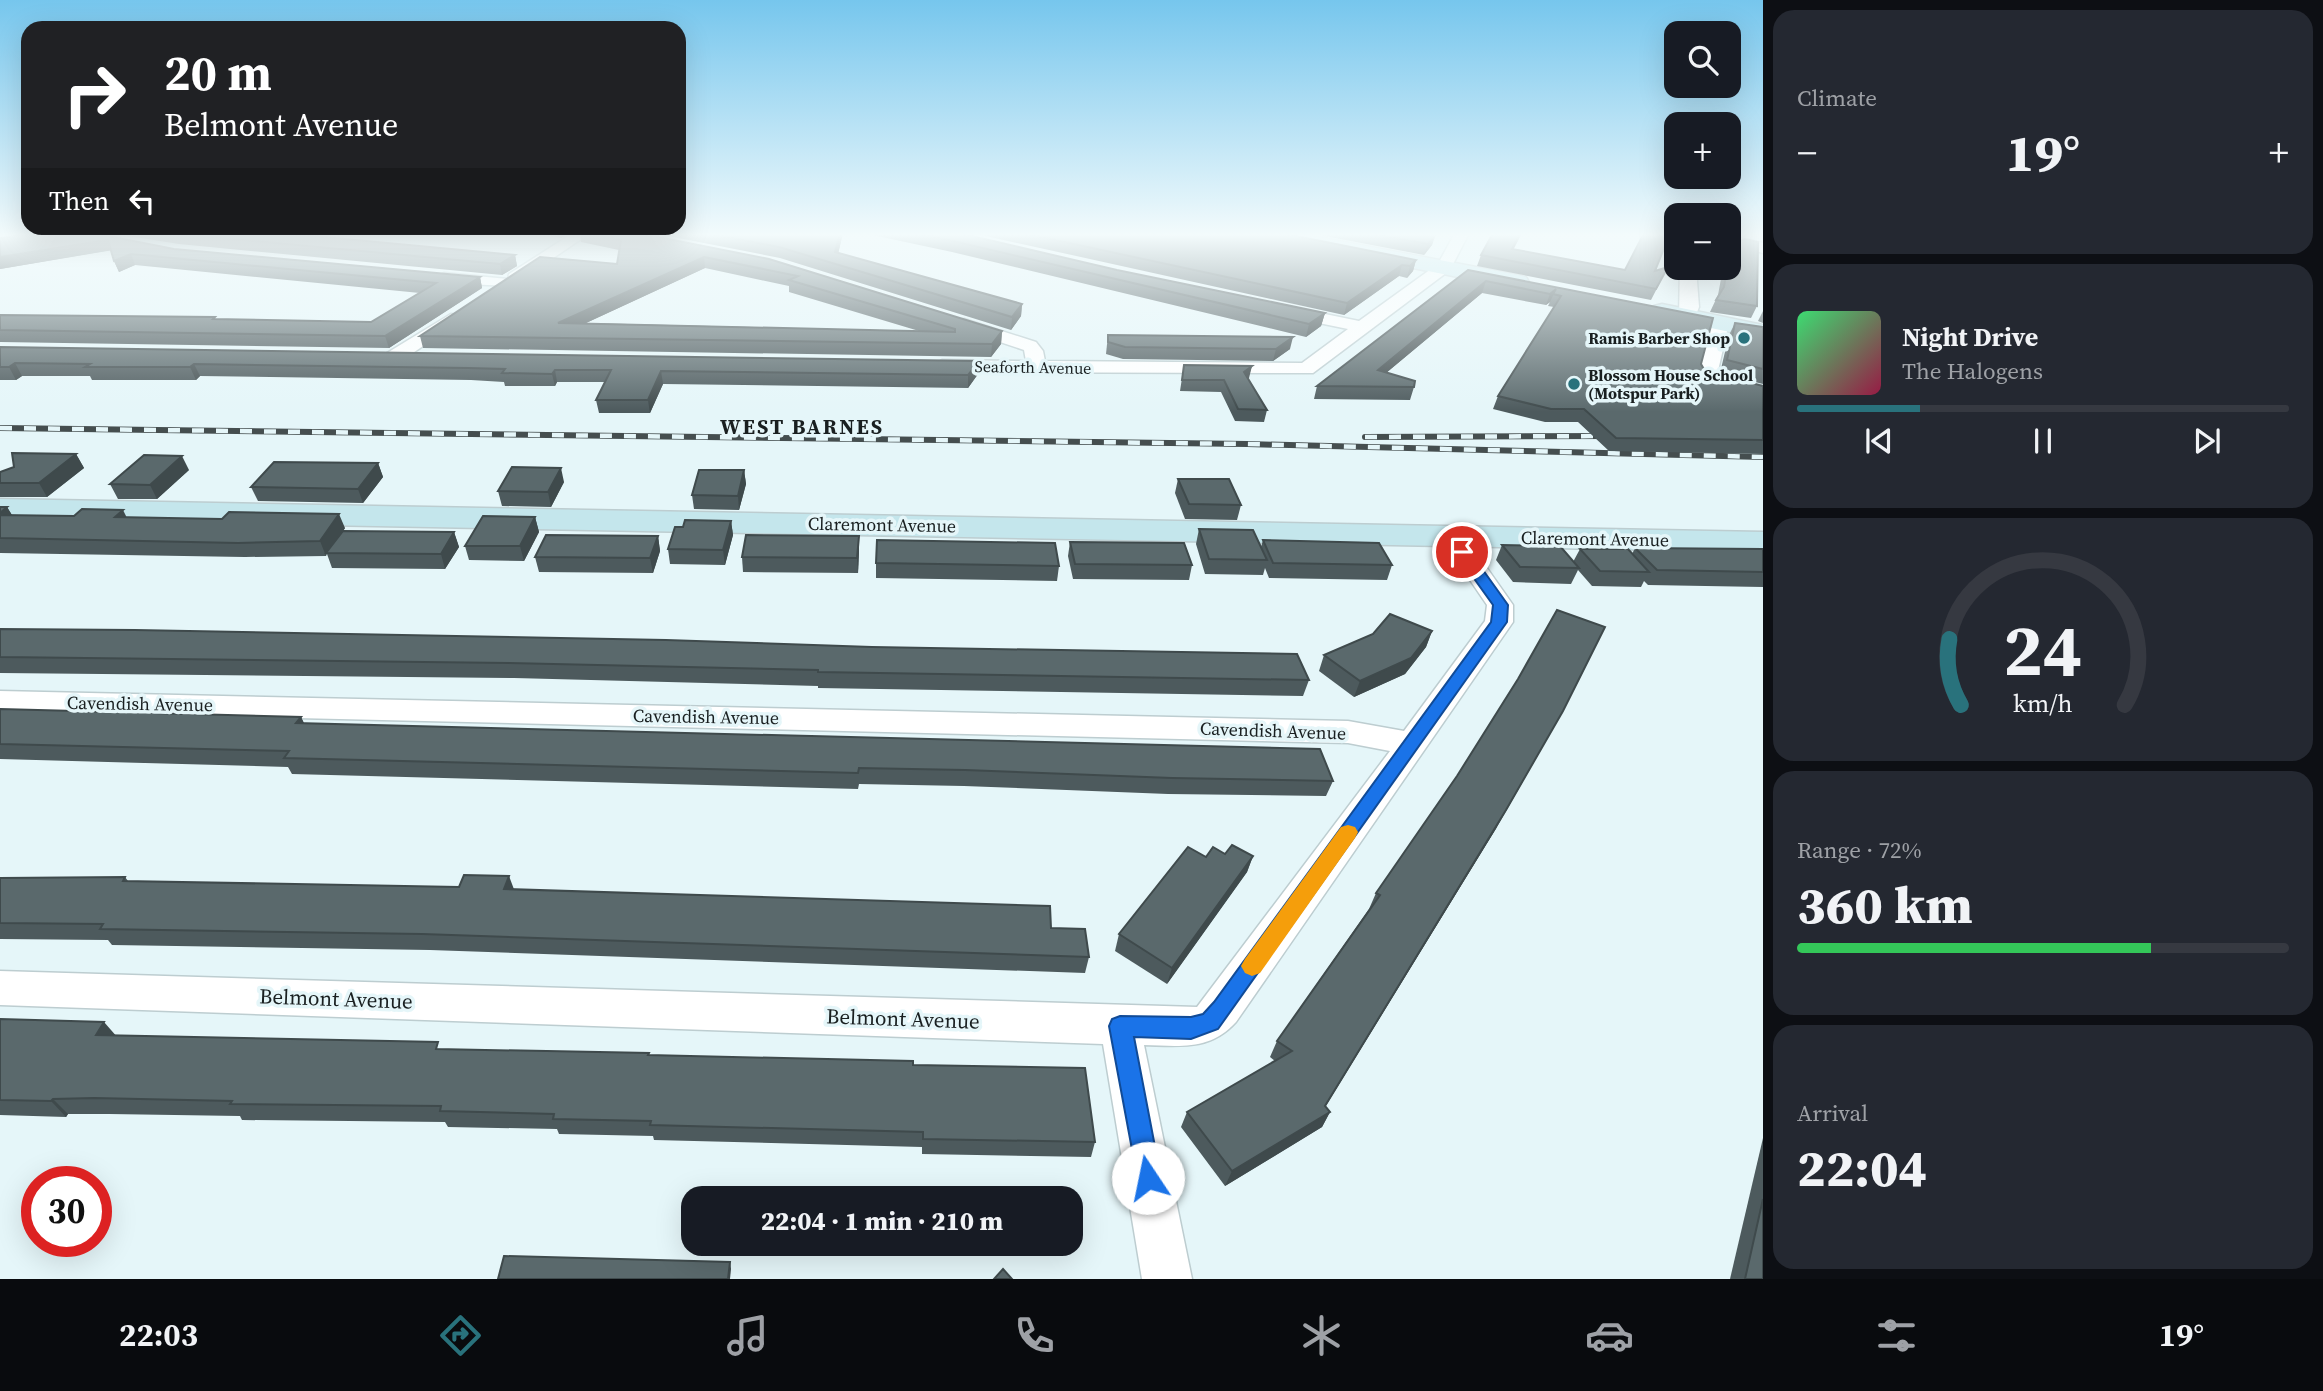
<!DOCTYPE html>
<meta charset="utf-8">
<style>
:root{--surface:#171b24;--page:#242831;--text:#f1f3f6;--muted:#9ea1a6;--line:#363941;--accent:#29727c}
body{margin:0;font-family:"Source Serif 4",serif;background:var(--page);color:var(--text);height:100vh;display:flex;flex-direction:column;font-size:26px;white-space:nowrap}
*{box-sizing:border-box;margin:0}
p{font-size:23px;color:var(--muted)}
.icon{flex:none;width:38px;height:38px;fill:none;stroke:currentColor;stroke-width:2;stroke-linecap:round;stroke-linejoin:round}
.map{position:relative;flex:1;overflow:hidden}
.drawer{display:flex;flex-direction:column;gap:10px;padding:10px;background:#0d0f14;width:560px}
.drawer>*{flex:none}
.hud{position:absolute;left:21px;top:21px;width:665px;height:214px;border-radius:21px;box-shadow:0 7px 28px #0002;background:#202124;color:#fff;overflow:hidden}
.fabs{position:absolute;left:1664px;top:21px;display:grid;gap:14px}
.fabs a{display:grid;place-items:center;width:77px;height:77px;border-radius:14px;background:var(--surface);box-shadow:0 7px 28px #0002;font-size:35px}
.speed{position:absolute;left:21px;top:1166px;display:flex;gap:14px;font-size:35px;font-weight:700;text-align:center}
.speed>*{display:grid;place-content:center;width:91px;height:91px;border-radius:50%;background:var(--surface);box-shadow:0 7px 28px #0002;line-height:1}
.speed .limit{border:10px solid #d22;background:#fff;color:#111}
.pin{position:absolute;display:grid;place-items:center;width:60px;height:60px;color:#fff;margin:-30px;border:4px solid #fff;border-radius:50%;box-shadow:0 2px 7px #0007}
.me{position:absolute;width:77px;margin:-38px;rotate:349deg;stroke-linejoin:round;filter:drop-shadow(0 0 5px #0008)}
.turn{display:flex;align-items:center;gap:24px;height:147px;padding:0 28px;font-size:32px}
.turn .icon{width:91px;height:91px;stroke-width:2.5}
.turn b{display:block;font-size:49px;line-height:60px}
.then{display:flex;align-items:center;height:66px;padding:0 28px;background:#0003;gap:14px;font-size:26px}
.big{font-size:52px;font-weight:800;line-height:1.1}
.drawer .widget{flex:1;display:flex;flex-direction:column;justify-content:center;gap:10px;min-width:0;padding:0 24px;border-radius:21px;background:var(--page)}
.drawer .dial{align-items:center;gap:0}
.dial svg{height:182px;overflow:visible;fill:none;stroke:var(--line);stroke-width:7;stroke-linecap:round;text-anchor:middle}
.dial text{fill:var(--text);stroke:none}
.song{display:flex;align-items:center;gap:21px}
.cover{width:84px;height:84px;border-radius:10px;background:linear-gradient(135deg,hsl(140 70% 55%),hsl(340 70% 35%))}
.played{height:7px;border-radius:4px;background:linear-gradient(90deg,var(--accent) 25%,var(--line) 25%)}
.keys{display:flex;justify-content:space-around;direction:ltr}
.heat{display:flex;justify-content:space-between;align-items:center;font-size:38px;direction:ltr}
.charge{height:10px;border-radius:5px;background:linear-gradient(90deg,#34c759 72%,var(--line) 0)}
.trip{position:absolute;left:681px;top:1186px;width:402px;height:70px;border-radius:21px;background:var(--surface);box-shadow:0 7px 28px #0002;font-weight:800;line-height:70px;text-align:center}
.tabs{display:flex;height:112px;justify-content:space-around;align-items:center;background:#090b0e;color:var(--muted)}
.tabs .icon{width:49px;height:49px}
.tabs .selected{color:var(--accent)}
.tabs b{font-size:32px;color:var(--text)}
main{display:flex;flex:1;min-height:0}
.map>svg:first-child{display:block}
</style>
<main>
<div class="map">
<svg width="1763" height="1279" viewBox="0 0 1763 1279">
<rect width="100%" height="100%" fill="#e5f6f9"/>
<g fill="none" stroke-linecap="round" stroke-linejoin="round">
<defs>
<g id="street">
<polygon points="573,233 590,233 521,280 512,281 511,286 444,283 436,278 444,273 508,279 509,274"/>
<polygon points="1455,233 1469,233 1450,270 1313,373 942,372 932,366 942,360 1026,361 1024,350 958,328 955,324 958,320 964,319 1036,342 1043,351 1045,361 1302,363 1348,329 1280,315 1277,311 1280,307 1286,306 1359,321 1438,264"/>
<polygon points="1729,236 1763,243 1763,253 1729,244"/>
<polygon points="1680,268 1696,268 1699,307 1694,320 1688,321 1679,316"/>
<polygon points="451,314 457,315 460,319 457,323 401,361 387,361 385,357 387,353"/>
<polygon points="1720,318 1729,323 1717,375 1763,386 1763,398 1700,382 1697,378 1711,323"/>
<path d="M1452,529l9,2 52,74v17l-277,400c-26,29 -56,24 -92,23l48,234h-50l-39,-235 -1103,-39v-34l1197,36 193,-256 -42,-8 -1348,-32v-20l1348,30 56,10 81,-110 2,-16 -47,-69 3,-5z"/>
</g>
<g id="secondary">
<polygon points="1258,233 1298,233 1518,275 1526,277 1529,282 1526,287 1518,289 1268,239 1261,237"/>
<polygon points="1662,304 1763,325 1763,339 1654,316 1650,311 1654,306"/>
<polygon points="0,499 1763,532 1763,552 0,519"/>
</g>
</defs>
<use href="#street" stroke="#bdcdd0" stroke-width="3"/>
<use href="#secondary" stroke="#bdcdd0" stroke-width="3"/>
<use href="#street" fill="#fff" fill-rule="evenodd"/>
<use href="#secondary" fill="#c4e6ec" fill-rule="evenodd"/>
<defs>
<g id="rail">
<polyline points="0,428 1247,444 1763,457"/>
<polyline points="1365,437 1613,436"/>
</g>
</defs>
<use href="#rail" stroke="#454e4f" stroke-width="6"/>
<use href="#rail" stroke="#e5f6f9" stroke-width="4.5" stroke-dasharray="12" stroke-linecap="butt"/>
</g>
<g fill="#4d5a5d" fill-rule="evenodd">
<polygon points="109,233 281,233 515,255 517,266 502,275 179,244"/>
<polygon points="539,233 569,233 561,238"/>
<path d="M580,233h58l364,98 -1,13 -10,13 -568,-9 -3,-12 197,-72 2,-14 -38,-8zM705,268l84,18v6l130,39 -333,-8z"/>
<polygon points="653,233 843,233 838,253 1022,304 1021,316 1011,330 780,258"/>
<polygon points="863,233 959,233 1117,270 1325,313 1321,326 1306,337 952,252"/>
<polygon points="972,233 1281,233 1416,260 1413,271 1407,278 1399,276 1344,315"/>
<polygon points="1309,233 1435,233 1432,245 1424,255"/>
<polygon points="1493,233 1522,233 1513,249 1625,270 1655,271 1668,267 1651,300 1477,266 1481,255"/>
<polygon points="0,238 174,249 480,277 482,288 389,348 0,342 0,315 371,322 420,293 135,265 119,272 114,261 111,250 0,269"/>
<polygon points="1731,244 1757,306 1751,318 1710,312 1718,295 1723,268 1729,268 1729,248"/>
<polygon points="1468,270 1713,318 1701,364 1705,371 1763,386 1763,454 1609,451 1578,422 1545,422 1493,409 1498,396 1554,307 1548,306 1550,302 1546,305 1482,293 1386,373 1414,387 1410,400 1314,399 1317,386"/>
<polygon points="1763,311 1763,323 1758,321"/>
<polygon points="1735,323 1763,327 1763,384 1720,373 1729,335"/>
<polygon points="1108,335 1290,349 1273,361 1123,359 1106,354"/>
<polygon points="0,347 978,374 968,388 663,384 650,413 599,413 596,400 605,382 557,382 555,386 505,386 504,382 471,380 200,376 196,380 92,380 90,376 22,376 16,380 0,380"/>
<polygon points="1184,365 1252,366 1248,378 1267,410 1264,422 1235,421 1221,392 1180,391"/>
<polygon points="76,454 84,468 47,497 0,497 0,472"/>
<polygon points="378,463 383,477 363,503 258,501 251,487"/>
<polygon points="189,470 157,499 118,499 110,484"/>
<polygon points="744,470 746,484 739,510 694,509 692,495"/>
<polygon points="1178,479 1241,505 1237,520 1185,519 1175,493"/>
<polygon points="564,482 551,507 502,506 498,491"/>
<polygon points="0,507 7,507 12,515 127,517 345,528 343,531 454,532 459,547 445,569 332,568 327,554 326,556 245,557 0,553"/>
<polygon points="535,517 539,532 524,561 469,560 465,546"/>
<polygon points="731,521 733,535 725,565 670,564 668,549 683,527"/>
<polygon points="1199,529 1261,547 1263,540 1392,565 1387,580 1269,578 1265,568 1263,575 1205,574 1196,544"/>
<polygon points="658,536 660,551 653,573 539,572 535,557"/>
<polygon points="1070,542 1192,565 1189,580 1073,579 1068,556"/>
<polygon points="1502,545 1573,562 1580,549 1632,554 1635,548 1763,549 1763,587 1648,585 1644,581 1641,587 1592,586 1578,570 1571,584 1513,582 1496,560"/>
<polygon points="859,551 858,573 743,572 742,557"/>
<polygon points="876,563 1059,566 1057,581 876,578"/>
<polygon points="0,629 1309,680 1303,696 818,688 818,686 514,678 0,673"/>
<polygon points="1432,631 1426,647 1405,674 1354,697 1319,671 1324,655"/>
<polygon points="0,709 301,717 304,723 1333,781 1326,796 1168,794 964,786 859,784 858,789 292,774 288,767 0,759"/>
<polygon points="1497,827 1325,1107 1330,1112 1322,1127 1225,1186 1181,1127 1187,1112 1275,1061 1270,1057 1277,1041 1369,909 1376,893"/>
<polygon points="1225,854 1253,856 1247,872 1167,984 1115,951 1119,934 1206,857"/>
<polygon points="125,877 128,881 514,890 1051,928 1089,957 1085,973 430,950 112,945 108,940 0,939 0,878"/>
<polygon points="0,1019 115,1035 442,1049 649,1055 913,1065 1095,1142 1091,1157 922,1154 922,1147 654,1140 653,1136 559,1134 557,1129 448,1127 445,1122 242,1120 240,1116 109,1114 68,1114 66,1117 0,1115"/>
<polygon points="1763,1138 1763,1279 1730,1279"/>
</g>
<g fill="#3f4a4c">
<polygon points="560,233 569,233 561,238"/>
<polygon points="840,233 843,233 836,263 835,252"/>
<polygon points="1520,233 1522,233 1508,260 1512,249"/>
<polygon points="1436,234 1432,245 1424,255 1428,244"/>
<polygon points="108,240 113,250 0,269 0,257"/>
<polygon points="131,254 135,265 119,272 114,261"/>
<polygon points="515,255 517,266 502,275 500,264"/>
<polygon points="704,257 705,268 560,335 558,323"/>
<polygon points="1416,260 1413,271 1407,278 1410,266"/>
<polygon points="1402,265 1399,276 1344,315 1347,303"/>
<polygon points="480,277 482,288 389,348 385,336"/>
<polygon points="1486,281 1482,293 1374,383 1378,370"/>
<polygon points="1556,289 1550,302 1546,305 1550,294"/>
<polygon points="1022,304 1021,316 1011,330 1012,317"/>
<polygon points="1325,313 1321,326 1306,337 1309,324"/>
<polygon points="1002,331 1001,344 991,357 992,344"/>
<polygon points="1293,337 1290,349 1273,361 1276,349"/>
<polygon points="979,361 978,374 968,388 968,375"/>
<polygon points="15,363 22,376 16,380 9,367"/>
<polygon points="194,364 200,376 196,380 190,367"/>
<polygon points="1252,366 1249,378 1242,383 1244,372"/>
<polygon points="555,370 557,382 555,386 552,374"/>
<polygon points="661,371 663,384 650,413 648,400"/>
<polygon points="76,454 84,468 47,497 39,483"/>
<polygon points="182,456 189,470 157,499 150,485"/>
<polygon points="378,463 383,477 363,503 358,489"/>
<polygon points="561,468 564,482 551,507 548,492"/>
<polygon points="744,470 746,484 739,510 738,496"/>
<polygon points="7,507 16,522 0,519 0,513"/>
<polygon points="123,510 130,524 115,517"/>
<polygon points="339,514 345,528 328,553 326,553 326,556 320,541"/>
<polygon points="535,517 539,532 524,561 520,546"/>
<polygon points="731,521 733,535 725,565 723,550"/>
<polygon points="454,532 459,547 445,569 441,554"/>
<polygon points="658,536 660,551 653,573 650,558"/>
<polygon points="859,536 859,551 858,573 857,558"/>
<polygon points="1432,631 1426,647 1405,674 1354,697 1360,681"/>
<polygon points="1563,711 1497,827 1317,1120 1330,1112 1322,1127 1225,1186 1232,1171 1325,1106"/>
<polygon points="301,717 308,732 296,723"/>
<polygon points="1253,856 1247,872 1167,984 1172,968"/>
<polygon points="509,876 515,892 504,889"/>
<polygon points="104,1022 118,1038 96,1035"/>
<polygon points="53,1099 68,1114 66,1117 51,1101"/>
<polygon points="730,1262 731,1269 730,1279 728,1279"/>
</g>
<g fill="#5a696c" stroke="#3f4a4c" stroke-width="2" fill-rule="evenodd">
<polygon points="37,233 93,233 174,249 480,277 385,336 0,330 0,315 215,317 213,319 371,322 436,283 131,254 114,261 108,240 0,257 0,238"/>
<polygon points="168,233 281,233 515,255 500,264"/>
<path d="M588,233h50l131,26 233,72 -10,13 -572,-8 120,-79 77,7 4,-24zM704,257l94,19 -9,4 166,49v3l-397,-9z"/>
<polygon points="706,233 840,233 835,252 1022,304 1012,317 779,247"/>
<polygon points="915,233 959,233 1117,270 1325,313 1309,324 953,241"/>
<polygon points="1023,233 1281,233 1416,260 1410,266 1402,265 1347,303"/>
<polygon points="1368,233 1430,233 1436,234 1428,244"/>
<polygon points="1493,233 1520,233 1512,249 1625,270 1644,233 1670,233 1655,271 1668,267 1656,289 1481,255"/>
<polygon points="1745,239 1758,242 1757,306 1716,300 1724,287 1727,268 1729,268 1729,255 1731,244"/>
<polygon points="1468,270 1713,318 1701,364 1705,371 1763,386 1763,440 1616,438 1584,409 1551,409 1498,396 1561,296 1553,294 1556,289 1550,294 1486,281 1378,370 1415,381 1414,387 1317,386"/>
<polygon points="1735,323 1763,327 1763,369 1727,360"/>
<polygon points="1108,335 1293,337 1276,349 1125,347 1108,342"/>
<polygon points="0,347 979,361 968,375 661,371 648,400 596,400 611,370 555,370 552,374 502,373 505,369 468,368 194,364 190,367 85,367 90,364 15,363 9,367 0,367"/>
<polygon points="1184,365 1252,366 1244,372 1267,410 1238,409 1224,380 1182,380"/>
<polygon points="12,453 76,454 39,483 0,483 0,472 14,467"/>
<polygon points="144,455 182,456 150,485 110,484"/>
<polygon points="274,462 378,463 358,489 251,487"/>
<polygon points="512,467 561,468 548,492 498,491"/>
<polygon points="699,470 744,470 738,496 692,495"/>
<polygon points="1178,479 1229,479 1241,505 1189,504"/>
<polygon points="0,507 7,507 0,513"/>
<polygon points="82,509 123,510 115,517 222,519 229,512 339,514 320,541 238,543 0,538 0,515 74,516"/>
<polygon points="483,516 535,517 520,546 465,546"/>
<polygon points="685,520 731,521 723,550 668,549 675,527 683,527"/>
<polygon points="1199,529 1253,530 1267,560 1209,559"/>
<polygon points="343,531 454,532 441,554 326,553"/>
<polygon points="546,535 658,536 650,558 535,557"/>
<polygon points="746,535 859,536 857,558 742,557"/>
<polygon points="877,540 1055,543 1059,566 876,563"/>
<polygon points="1263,540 1379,543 1392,565 1273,563"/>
<polygon points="1070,542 1184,543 1192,565 1075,564"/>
<polygon points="1502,545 1560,546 1579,568 1520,567"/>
<polygon points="1635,548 1763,549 1763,572 1657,570"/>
<polygon points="1580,549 1628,549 1649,572 1600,571"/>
<polygon points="1557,610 1605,627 1563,711 1506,810 1325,1106 1330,1112 1232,1171 1187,1112 1292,1051 1277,1041 1380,895 1376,893 1457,776 1518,679"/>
<polygon points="1390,614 1432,631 1411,658 1360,681 1324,655 1373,634"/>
<polygon points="0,629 135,630 666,640 872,647 1297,654 1309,680 818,672 818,670 509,663 0,657"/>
<polygon points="0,709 301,717 296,723 1320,749 1333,781 1172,778 965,770 859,768 858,773 363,760 284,758 289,751 0,744"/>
<polygon points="1232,845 1253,856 1172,968 1119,934 1188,847 1206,857 1213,847 1225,854"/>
<polygon points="464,875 509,876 504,889 1050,906 1051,928 1085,929 1089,957 422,934 100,929 103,924 0,923 0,878 125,877 123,881 459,887"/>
<polygon points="0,1019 104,1022 96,1035 438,1042 436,1049 649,1053 648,1055 913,1061 913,1065 1085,1068 1095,1142 923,1139 923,1132 650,1125 651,1121 553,1119 554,1114 440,1111 441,1106 230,1104 232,1101 94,1098 53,1099 51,1101 0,1100"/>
<polygon points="1763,1199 1763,1279 1745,1279"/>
<polygon points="504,1256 730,1262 728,1279 498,1279"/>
<polygon points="1003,1269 1012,1279 994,1279"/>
</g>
<linearGradient id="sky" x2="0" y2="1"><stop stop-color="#76c6ed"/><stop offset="0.57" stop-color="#f3fbfc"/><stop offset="1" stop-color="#f3fbfc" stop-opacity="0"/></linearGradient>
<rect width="1763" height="412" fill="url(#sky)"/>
<polygon fill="#1a73e8" stroke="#114b97" stroke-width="2" points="1462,547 1468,549 1508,605 1507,622 1218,1029 1191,1039 1134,1037 1161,1178 1157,1187 1148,1191 1139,1187 1109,1026 1112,1019 1120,1016 1191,1017 1203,1014 1214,1002 1491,622 1493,605 1455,552"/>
<polygon fill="#f59e0b" points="1348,825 1355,827 1358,832 1355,838 1260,973 1252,976 1245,973 1241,966 1245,959 1341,827"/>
<g fill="#29727c" stroke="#e5f6f9" stroke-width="2.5">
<circle cx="1744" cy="338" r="7"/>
<circle cx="1574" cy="384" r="7"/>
</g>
<g text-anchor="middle" stroke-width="7" stroke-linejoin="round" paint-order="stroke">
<g font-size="16" font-weight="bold" fill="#191f20" stroke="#e5f6f9" text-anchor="end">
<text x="1730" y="344">Ramis Barber Shop</text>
<text x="1588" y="381" text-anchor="start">Blossom House School<tspan x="1588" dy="18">(Motspur Park)</tspan></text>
</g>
<g font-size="16" fill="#191f20" stroke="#e5f6f9">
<text transform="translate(1033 367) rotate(1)" y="6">Seaforth Avenue</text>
</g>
<g font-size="18" fill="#191f20" stroke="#e5f6f9">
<text transform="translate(882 525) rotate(1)" y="6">Claremont Avenue</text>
<text transform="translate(1595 539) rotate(1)" y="6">Claremont Avenue</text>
<text transform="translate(140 704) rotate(1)" y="6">Cavendish Avenue</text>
<text transform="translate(706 717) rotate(1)" y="6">Cavendish Avenue</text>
<text transform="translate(1273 731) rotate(2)" y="6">Cavendish Avenue</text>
</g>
<g font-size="21" font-weight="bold" letter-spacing="2" fill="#191f20" stroke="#e5f6f9">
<text x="802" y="434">WEST BARNES</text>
</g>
<g font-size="21" fill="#191f20" stroke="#e5f6f9">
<text transform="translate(336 999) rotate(2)" y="7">Belmont Avenue</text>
<text transform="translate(903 1019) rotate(2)" y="7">Belmont Avenue</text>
</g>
</g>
</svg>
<div class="fabs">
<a><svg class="icon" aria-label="search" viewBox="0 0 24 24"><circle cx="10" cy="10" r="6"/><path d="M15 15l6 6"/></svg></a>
<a>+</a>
<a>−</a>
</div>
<div class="speed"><div class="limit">30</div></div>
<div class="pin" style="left:1462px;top:552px;background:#d93025"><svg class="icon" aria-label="arrive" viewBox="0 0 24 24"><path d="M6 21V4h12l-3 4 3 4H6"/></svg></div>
<svg class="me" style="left:1148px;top:1178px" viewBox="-20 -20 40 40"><circle r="19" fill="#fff"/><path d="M0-13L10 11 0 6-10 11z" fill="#1a73e8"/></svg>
<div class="trip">22:04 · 1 min · 210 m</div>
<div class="hud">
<div class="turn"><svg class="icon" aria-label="right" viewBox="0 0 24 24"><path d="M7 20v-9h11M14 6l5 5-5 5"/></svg><div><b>20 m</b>Belmont Avenue</div></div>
<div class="then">Then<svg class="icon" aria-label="left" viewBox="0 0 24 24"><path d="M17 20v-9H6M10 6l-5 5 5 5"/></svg></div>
</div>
</div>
<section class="drawer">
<div class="widget"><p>Climate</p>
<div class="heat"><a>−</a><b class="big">19°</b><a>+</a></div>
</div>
<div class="widget">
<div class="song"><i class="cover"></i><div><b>Night Drive</b><p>The Halogens</p></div></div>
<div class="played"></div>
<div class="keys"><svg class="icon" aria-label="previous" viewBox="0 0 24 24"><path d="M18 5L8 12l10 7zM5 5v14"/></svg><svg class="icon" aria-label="pause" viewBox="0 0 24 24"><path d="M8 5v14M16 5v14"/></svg><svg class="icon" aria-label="next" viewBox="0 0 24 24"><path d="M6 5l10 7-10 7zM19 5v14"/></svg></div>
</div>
<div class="widget dial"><svg viewBox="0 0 100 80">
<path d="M14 69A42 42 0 1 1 86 69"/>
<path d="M14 69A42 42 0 0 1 9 40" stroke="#29727c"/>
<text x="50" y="56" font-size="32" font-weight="700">24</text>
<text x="50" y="72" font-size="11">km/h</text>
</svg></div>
<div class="widget"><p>Range · 72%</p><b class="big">360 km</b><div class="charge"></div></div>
<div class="widget"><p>Arrival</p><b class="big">22:04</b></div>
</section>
</main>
<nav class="tabs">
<b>22:03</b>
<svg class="icon selected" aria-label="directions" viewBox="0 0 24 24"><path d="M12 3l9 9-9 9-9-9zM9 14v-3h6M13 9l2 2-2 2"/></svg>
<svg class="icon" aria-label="music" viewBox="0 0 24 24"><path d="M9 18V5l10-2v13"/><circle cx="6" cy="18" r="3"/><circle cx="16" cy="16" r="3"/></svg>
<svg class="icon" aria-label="phone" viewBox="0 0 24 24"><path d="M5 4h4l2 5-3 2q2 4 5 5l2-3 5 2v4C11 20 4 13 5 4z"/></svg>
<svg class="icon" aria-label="climate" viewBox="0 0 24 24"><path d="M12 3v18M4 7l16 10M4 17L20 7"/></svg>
<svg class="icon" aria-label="car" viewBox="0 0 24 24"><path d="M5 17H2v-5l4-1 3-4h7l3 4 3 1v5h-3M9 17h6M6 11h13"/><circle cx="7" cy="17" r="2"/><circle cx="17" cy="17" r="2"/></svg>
<svg class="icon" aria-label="filters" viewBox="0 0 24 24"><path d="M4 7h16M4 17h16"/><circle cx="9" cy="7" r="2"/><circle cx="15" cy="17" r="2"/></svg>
<b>19°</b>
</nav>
